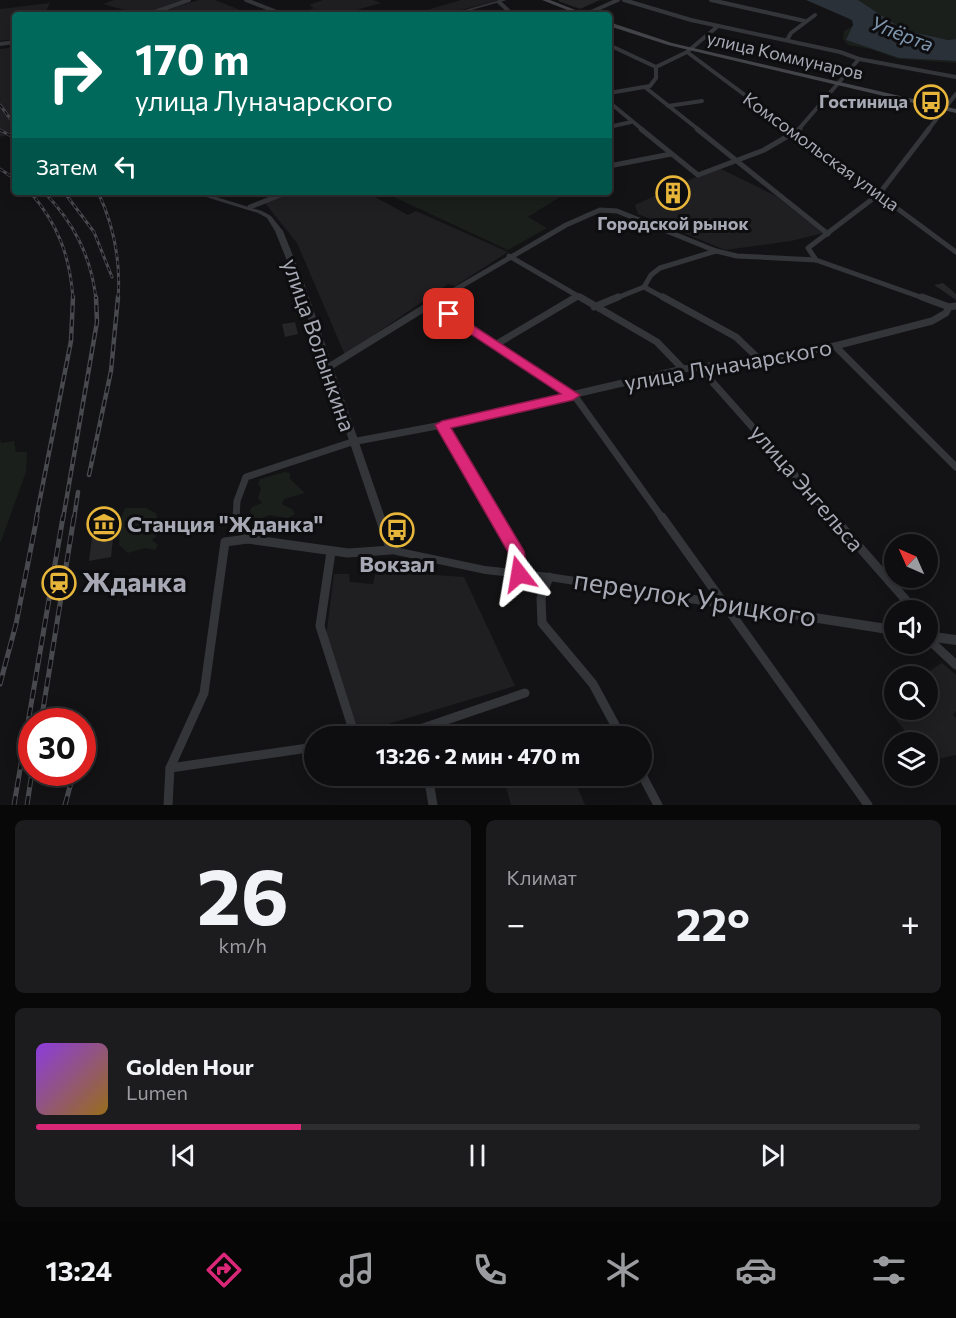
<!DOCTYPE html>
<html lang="ru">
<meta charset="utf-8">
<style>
:root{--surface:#0e0e10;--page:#1c1c1e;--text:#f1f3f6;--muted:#9b9c9f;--line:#2e2e30;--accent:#db2777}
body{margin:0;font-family:Commissioner,sans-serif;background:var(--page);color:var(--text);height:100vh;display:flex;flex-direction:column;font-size:22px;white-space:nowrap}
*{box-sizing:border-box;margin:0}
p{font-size:20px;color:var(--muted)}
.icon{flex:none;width:33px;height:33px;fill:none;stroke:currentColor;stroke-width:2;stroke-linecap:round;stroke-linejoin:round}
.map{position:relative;height:805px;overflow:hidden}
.panel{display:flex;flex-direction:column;gap:15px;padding:15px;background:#080809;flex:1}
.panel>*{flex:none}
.banner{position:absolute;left:12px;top:12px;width:600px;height:183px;border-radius:6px;box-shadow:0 3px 15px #0003,0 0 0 2px var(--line);background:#00695c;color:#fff;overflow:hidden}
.needle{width:39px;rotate:315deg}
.tools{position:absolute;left:884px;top:534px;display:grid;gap:12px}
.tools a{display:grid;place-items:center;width:54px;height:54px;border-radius:50%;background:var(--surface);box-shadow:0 3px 15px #0003,0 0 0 2px var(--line);font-size:30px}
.speed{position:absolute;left:18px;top:708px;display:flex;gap:12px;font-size:30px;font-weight:700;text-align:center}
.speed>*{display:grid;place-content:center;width:78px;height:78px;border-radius:50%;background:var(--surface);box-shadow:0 3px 15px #0003,0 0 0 2px var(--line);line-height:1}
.speed .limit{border:9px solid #d22;background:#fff;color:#111}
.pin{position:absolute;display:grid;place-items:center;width:51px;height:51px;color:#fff;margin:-26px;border-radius:12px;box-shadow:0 3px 9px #0006}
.me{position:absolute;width:66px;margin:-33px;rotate:346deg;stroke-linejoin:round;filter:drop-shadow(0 0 4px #0008)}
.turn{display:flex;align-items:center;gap:21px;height:126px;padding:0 24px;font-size:27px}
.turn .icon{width:78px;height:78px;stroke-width:2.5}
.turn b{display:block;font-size:42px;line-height:51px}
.then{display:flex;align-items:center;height:57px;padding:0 24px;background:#0003;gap:12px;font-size:22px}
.big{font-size:45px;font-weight:700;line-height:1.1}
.panel .tile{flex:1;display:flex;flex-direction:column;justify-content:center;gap:9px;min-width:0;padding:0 21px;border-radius:9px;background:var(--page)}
.panel .dial{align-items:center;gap:0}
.dial b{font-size:78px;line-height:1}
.song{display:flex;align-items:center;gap:18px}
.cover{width:72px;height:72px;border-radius:9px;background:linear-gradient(135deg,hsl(270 70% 55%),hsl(40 70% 35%))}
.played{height:6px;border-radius:3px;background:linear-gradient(90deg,var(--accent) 30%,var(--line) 30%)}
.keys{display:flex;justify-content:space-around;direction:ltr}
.heat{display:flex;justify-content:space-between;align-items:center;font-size:33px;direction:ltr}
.panel .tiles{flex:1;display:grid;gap:15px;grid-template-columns:1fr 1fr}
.tile:last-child{grid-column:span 2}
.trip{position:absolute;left:304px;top:726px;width:348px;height:60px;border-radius:30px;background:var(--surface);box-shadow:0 3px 15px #0003,0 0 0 2px var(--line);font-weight:700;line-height:60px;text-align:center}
.tabs{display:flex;height:96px;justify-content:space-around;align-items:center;background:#060606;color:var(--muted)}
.tabs .icon{width:42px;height:42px}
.tabs .on{color:var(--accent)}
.tabs b{font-size:27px;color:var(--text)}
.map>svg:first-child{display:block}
</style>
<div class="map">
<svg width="956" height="805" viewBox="0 0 956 805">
<rect width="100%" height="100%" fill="#131315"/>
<g fill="#1f1f22">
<polygon points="114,0 186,0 142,15 103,4"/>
<polygon points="199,0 215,0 253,15 149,15"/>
<polygon points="323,0 373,0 381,3 339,15 302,13 314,8 309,5"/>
<polygon points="461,0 499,0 443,15 410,15"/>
<polygon points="50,3 44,15 15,15 15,39 0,41 0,9"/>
<polygon points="15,47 15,132 0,137 0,49"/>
<polygon points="721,169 776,196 823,233 791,241 725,250 638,214 635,205 700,175"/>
<polygon points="293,192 366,192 408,215 416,211 508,252 455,286 448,284 345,355 297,243 265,203"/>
<polygon points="376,571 464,577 515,686 358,733 326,637 334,574 349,574 350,582 373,584"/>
<polygon points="942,663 956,675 956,711 953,715 956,718 956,755 938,759 927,749 927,742 920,742 905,731 888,709 889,698 894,695 894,710 927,710 927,676 922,676"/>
<polygon points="541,776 573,776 585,805 511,805 506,787"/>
</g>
<g fill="#1a1f1b">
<polygon points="858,0 956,0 956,39 948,40 904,30"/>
<polygon points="854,25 846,40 899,58 956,61 956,63 898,59 870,49 848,45 843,39 844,31"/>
<polygon points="383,192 568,192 528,217 547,228 508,250"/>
<polygon points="0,438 1,443 14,441 16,452 27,452 26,472 0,544"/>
<polygon points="285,472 290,473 290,479 305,493 284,499 282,504 292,509 295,514 288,518 270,515 262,518 275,525 288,523 289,529 279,531 256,528 250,511 252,507 262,503 258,498 261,488 258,484 260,479"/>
<polygon points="125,508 146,508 156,513 158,521 154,526 157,536 152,540 158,545 155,550 145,548 128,553 119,545 120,522"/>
</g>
<polygon fill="#2a3138" points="806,0 858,0 904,30 948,40 956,39 956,61 899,58 846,40 853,25 852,20"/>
<g fill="#262629">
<polygon points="600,0 580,9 558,1 559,0"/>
<polygon points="943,283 956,294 956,300 934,285"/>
<polygon points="295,322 298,334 285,337 282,324"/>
<polygon points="116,511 111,557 89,561 95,514"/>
</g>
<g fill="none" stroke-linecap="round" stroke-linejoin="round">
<g stroke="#343539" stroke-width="4">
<polyline points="246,0 285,15"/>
<polyline points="624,0 691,20 840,52 859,59 956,77"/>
<polyline points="711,0 805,21"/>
<polyline points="499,2 513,15"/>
<polyline points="146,15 189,0"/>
<polyline points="584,15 618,0"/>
<polyline points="787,40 791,33 815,15"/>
<polyline points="609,45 656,67"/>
<polyline points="687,52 792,130"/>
<polyline points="646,88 699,130"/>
<polyline points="609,93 650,86 656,78 656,67 687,52 718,26"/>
<polyline points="609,102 643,130"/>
<polyline points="668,106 702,101"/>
<polyline points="609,127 631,122"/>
<polyline points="798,130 859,59"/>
<polyline points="928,130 956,94"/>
</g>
<g stroke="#343539" stroke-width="5">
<polyline points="641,129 698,175 764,150 800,129"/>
<polyline points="697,129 828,234"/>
<polyline points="790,129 956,252"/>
<polyline points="609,166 671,154"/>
<polyline points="250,207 288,192"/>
<polyline points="509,256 583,299"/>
<polyline points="816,260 808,248 879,194 929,129"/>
<polyline points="644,287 666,299"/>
<polyline points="439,299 566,225 600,210 617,211 716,251 737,256 816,260 926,299"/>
<polyline points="573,299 578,296"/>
<polyline points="614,299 644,287 651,275 660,268 716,251"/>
</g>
<g stroke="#343539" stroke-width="7">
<polyline points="580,297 657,342 683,369"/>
<polyline points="663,297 736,337 760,360"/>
<polyline points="922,297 949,307"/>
<polyline points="434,304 523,365 574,395 663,519"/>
<polyline points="594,307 618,297"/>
<polyline points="495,345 576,297"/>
<polyline points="835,346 956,467"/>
<polyline points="329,367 442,297"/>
<polyline points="700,368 834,519"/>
<polyline points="442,425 497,519"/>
<polyline points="236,519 237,501 246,477 352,442 442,425 683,369 760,360 835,346 932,321 946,313 949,307 956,306"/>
</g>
<g stroke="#343539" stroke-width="9">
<polyline points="236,517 248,539"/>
<polyline points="496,517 516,551 519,574"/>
<polyline points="662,517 868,805"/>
<polyline points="833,517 905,599 911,610"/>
<polyline points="331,552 320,626 355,736"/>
<polyline points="549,577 541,598 542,623 593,684 621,736"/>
<polyline points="927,638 956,665"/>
<polyline points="382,736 420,729 525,693"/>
<polyline points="170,768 315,747"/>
<polyline points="642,775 658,805"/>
<polyline points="428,776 433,805"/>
<polyline points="168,805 170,768 204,693 225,542 248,539 348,553 391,550"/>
</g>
<g fill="#343539" fill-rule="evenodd">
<polygon points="500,0 507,0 454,15 447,15"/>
<polygon points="15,40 15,44 0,46 0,42"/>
<polygon points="190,192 200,192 262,211 271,216 283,231 304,283 395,547 485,566 549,573 894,625 894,635 549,581 485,574 387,553 296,283 275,231 267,218 258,213"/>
<polygon points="927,631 956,635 956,645 927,641"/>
</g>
<g fill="#434449" fill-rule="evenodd">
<polygon points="542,0 550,0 588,15 580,15"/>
<polygon points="609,22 672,43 956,109 956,113 668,45 609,26"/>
</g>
<defs>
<g id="rail-far2">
<polyline points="0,105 15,125"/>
<polyline points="0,130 15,138"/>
<polyline points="0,169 15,179"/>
<path d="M30,192c28,32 40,64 43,107"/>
<path d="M44,192c30,31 47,64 52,107"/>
<polyline points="64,192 94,232 112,277"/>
<path d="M98,192c16,34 23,69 20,107"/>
</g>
<g id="rail-far1">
<polyline points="89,475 111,371 118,297"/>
<polyline points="36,519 71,341 73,297"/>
<polyline points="63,519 97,322 96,297"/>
<polyline points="74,519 78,492"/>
</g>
<g id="rail">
<polyline points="0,684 16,624 37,517"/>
<polyline points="41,722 74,517"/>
<polyline points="14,805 63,517"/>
<polyline points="27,805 32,772"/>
<polyline points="65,805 72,779"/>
</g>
</defs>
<use href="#rail-far2" stroke="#48494e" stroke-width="3"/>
<use href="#rail-far1" stroke="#48494e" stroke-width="4.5"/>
<use href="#rail" stroke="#48494e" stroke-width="5"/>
<use href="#rail-far2" stroke="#0e0e10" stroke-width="1.5" stroke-dasharray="4" stroke-linecap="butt"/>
<use href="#rail-far1" stroke="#0e0e10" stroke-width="2" stroke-dasharray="7" stroke-linecap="butt"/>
<use href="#rail" stroke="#0e0e10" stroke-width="3" stroke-dasharray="9" stroke-linecap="butt"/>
</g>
<polygon fill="#db2777" stroke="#8e194d" stroke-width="1.5" points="449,310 580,395 573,400 451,428 524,551 528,574 525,578 513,578 508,552 435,425 442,421 561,394 445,317 443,314"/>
<defs>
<symbol id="bus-ring" viewBox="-11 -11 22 22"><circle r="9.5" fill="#0e0e10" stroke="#e6b53a" stroke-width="1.5"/><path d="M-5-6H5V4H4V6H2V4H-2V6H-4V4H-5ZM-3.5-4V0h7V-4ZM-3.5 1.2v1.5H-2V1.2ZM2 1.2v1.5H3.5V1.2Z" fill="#e6b53a"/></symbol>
<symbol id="building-ring" viewBox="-11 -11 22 22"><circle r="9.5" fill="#0e0e10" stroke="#e6b53a" stroke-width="1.5"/><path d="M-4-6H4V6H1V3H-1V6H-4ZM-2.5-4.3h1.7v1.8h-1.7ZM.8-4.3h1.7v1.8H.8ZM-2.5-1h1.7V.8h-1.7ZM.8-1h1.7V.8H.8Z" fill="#e6b53a"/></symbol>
<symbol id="museum-ring" viewBox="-11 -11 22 22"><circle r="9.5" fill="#0e0e10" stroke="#e6b53a" stroke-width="1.5"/><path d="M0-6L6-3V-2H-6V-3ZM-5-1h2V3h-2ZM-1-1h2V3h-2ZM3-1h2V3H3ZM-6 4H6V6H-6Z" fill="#e6b53a"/></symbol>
<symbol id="station-ring" viewBox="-11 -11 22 22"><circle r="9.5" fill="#0e0e10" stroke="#e6b53a" stroke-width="1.5"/><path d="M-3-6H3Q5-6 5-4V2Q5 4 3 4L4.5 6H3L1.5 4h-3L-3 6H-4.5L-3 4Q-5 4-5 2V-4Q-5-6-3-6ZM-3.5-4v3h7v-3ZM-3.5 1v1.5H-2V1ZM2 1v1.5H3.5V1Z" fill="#e6b53a"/></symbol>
</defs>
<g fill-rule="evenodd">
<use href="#bus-ring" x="912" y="83" width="38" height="38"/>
<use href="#building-ring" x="654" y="174" width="38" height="38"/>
<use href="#museum-ring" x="85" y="505" width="38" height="38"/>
<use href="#bus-ring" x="378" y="511" width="38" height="38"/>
<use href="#station-ring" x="40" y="564" width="38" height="38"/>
</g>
<g text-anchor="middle" stroke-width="6" stroke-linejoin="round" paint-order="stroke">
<g font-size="18" fill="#a6a9b4" stroke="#0e0e10">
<text transform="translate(785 56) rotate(13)" y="6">улица Коммунаров</text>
<text transform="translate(821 152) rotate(36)" y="6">Комсомольская улица</text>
</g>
<g font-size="18" font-weight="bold" fill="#a6a9b4" stroke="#0e0e10" text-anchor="end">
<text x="908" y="108">Гостиница</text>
<text x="673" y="230" text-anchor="middle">Городской рынок</text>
</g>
<g font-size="20" font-style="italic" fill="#7e95ae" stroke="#0e0e10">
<text transform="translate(902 34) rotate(21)" y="7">Упёрта</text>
</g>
<g font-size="22" fill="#a6a9b4" stroke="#0e0e10">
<text transform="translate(319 345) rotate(71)" y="8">улица Волынкина</text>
<text transform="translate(728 365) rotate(-10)" y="8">улица Луначарского</text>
<text transform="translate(807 488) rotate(49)" y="8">улица Энгельса</text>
</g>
<g font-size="22" font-weight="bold" fill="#a6a9b4" stroke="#0e0e10" text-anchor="start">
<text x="127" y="532">Станция "Жданка"</text>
<text x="397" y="572" text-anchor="middle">Вокзал</text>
</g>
<g font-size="27" font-weight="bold" fill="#a6a9b4" stroke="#0e0e10" text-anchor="start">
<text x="82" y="592">Жданка</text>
</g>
<g font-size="27" fill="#a6a9b4" stroke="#0e0e10">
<text transform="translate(695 599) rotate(9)" y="9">переулок Урицкого</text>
</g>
</g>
</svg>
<div class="tools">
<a><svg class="needle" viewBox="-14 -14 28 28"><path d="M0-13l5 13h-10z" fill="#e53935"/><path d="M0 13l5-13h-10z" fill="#9b9c9f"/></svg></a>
<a><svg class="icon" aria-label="sound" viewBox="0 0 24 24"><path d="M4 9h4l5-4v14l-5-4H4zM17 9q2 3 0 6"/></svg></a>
<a><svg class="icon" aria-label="search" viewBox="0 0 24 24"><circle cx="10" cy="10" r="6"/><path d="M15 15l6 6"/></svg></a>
<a><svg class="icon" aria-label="layers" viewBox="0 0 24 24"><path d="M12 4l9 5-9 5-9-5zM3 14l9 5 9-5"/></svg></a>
</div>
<div class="speed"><div class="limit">30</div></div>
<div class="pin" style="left:449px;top:314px;background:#d93025"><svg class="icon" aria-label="arrive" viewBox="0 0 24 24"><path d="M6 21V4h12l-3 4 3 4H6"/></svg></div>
<svg class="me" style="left:519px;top:574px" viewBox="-20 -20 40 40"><path d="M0-17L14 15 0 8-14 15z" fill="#db2777" stroke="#fff" stroke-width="4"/></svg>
<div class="trip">13:26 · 2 мин · 470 m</div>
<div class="banner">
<div class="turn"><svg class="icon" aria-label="right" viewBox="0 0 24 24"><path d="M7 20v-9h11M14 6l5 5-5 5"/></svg><div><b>170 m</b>улица Луначарского</div></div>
<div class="then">Затем<svg class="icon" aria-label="left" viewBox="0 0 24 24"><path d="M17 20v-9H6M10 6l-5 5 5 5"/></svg></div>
</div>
</div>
<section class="panel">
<div class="tiles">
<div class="tile dial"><b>26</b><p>km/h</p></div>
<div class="tile"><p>Климат</p>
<div class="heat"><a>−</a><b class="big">22°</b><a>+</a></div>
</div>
<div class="tile">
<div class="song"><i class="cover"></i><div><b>Golden Hour</b><p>Lumen</p></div></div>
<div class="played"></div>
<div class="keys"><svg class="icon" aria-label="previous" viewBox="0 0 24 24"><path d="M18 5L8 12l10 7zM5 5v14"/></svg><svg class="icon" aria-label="pause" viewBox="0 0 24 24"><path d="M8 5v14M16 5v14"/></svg><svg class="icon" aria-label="next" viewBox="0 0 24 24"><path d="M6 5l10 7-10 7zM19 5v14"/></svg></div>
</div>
</div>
</section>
<nav class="tabs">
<b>13:24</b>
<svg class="icon on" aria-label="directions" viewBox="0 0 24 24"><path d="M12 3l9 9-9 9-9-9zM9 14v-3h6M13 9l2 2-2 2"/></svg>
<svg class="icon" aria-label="music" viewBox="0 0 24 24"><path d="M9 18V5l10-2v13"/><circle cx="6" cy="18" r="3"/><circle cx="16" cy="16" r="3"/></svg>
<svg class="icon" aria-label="phone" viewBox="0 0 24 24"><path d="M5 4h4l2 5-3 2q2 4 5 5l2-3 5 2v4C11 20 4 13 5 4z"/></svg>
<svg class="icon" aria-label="climate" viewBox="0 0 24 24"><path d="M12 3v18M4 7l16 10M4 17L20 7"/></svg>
<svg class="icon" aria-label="car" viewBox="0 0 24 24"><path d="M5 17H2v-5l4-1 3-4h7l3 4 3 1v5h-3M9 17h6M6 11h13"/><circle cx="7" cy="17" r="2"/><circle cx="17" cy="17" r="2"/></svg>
<svg class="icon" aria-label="filters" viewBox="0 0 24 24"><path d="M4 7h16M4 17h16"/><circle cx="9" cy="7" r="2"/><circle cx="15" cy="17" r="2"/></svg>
</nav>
